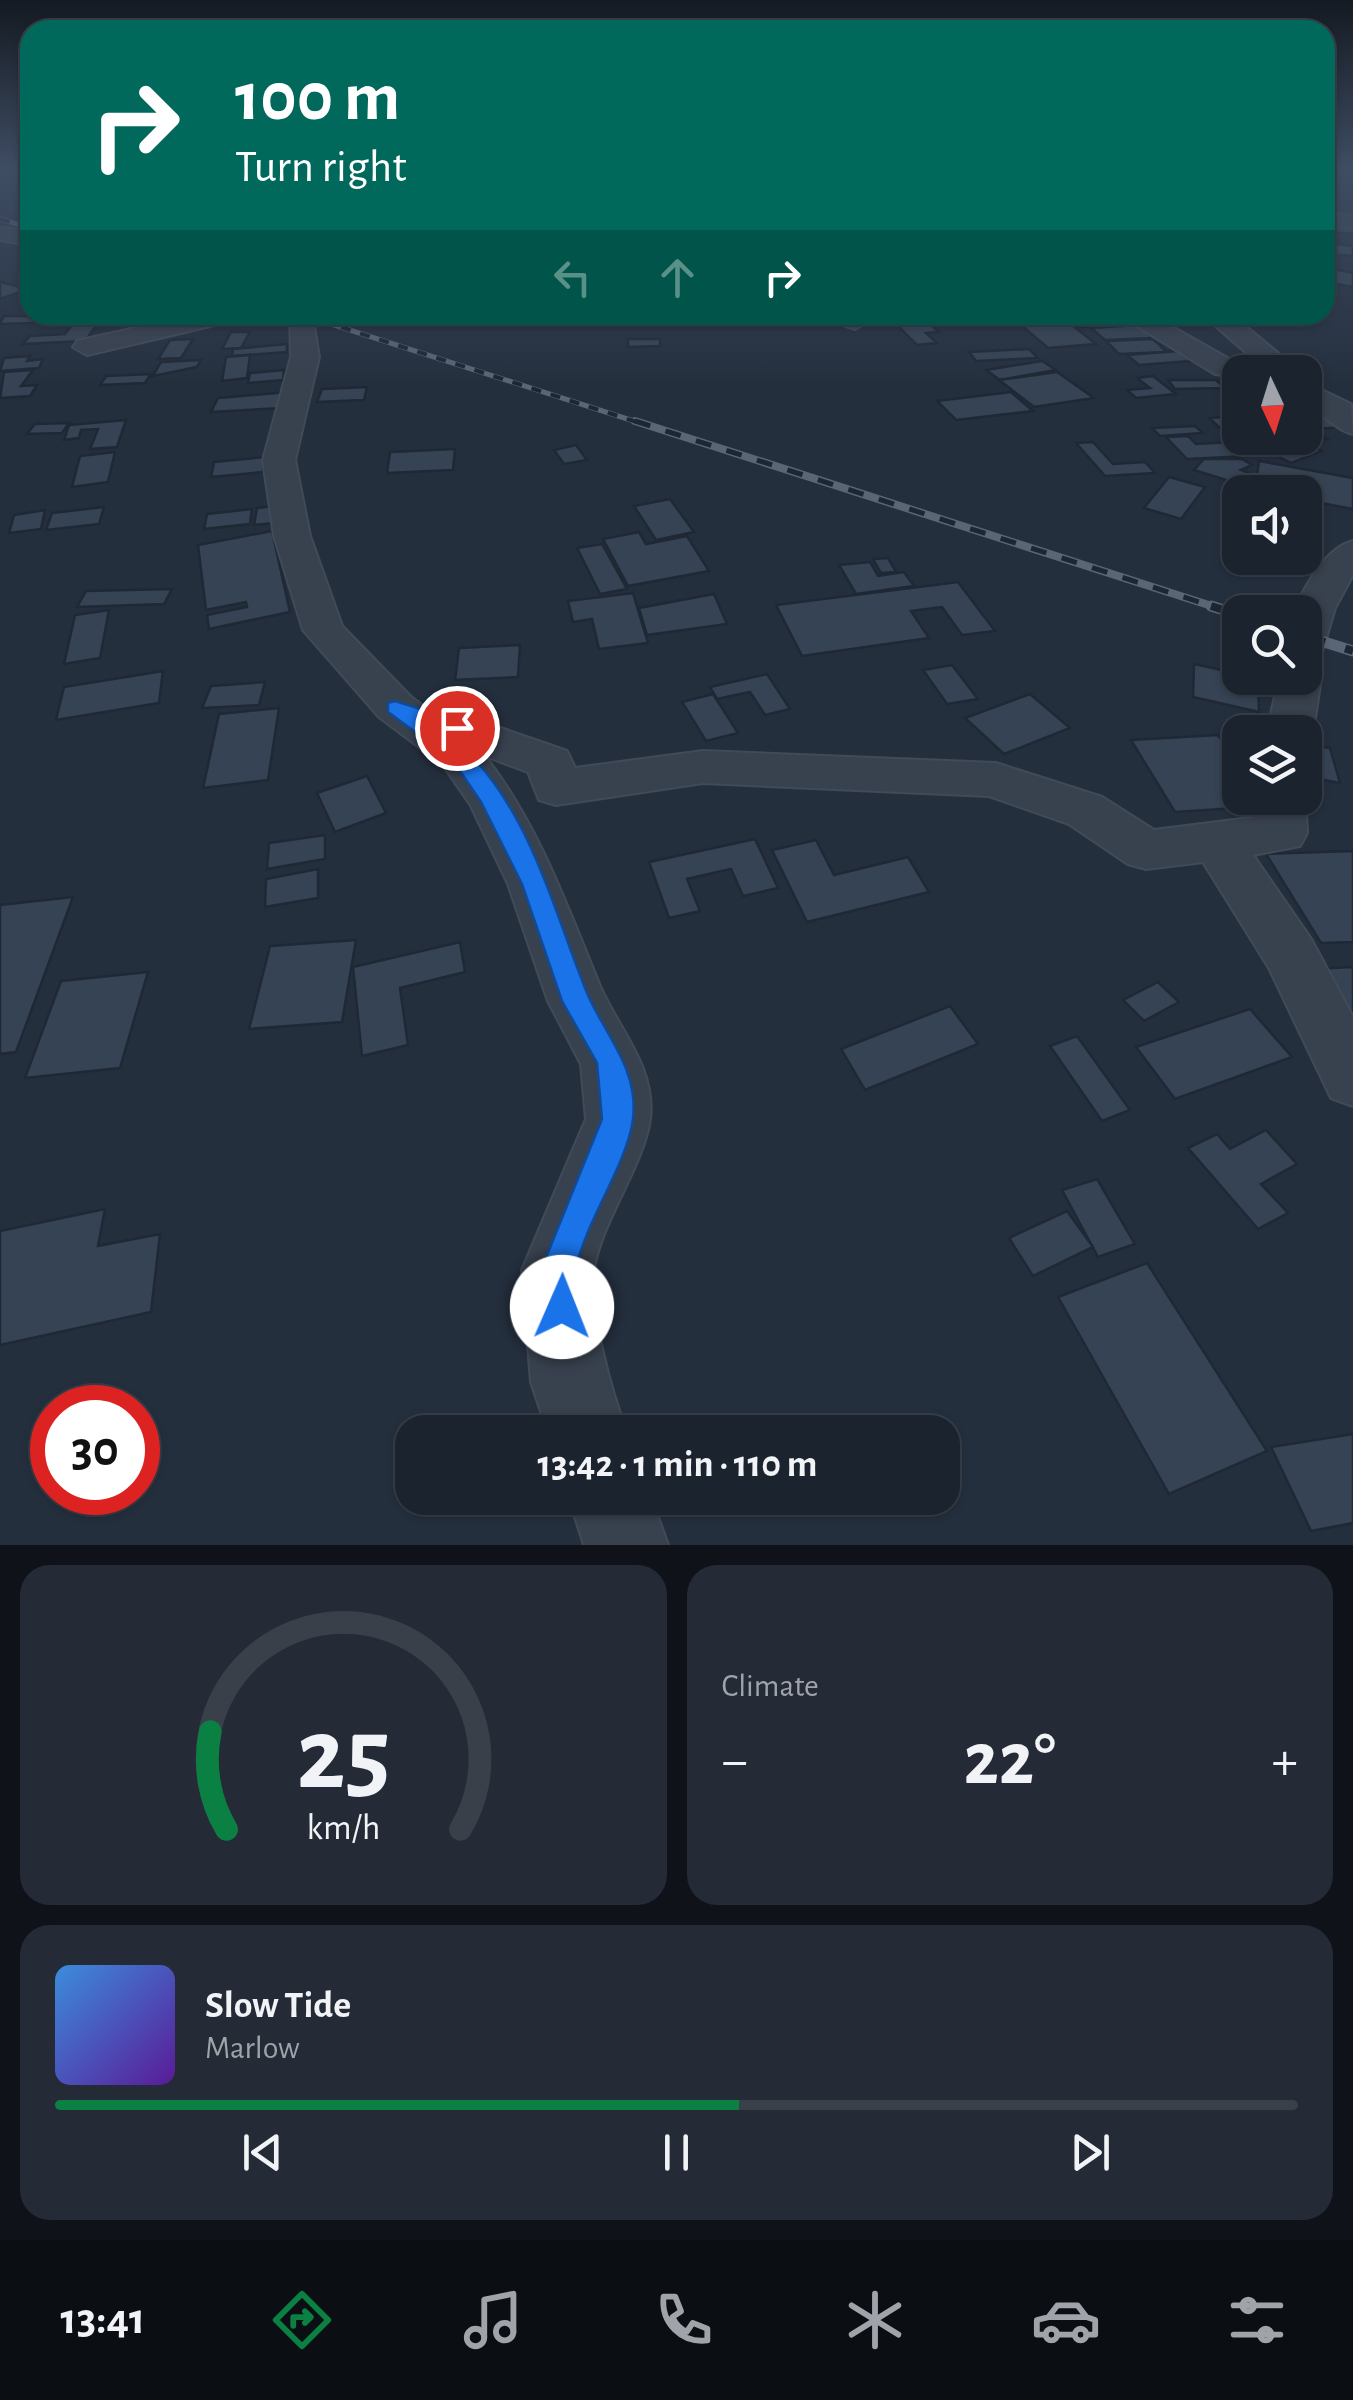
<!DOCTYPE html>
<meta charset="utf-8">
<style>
:root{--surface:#1b232e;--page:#242b36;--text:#f1f3f6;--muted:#a0a4aa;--line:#39404a;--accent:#0b8043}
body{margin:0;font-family:"Alegreya Sans",sans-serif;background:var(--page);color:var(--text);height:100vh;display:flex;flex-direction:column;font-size:38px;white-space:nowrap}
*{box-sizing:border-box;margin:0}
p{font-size:32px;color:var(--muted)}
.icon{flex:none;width:55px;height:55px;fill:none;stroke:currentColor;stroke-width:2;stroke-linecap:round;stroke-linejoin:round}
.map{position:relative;height:1545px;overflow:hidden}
.details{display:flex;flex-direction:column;gap:20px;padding:20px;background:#0f1319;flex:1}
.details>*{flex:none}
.hud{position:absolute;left:20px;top:20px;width:1315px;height:305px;border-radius:30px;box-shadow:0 2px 8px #0004,0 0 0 2px var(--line);background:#00695c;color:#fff;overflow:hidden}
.needle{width:65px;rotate:176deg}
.controls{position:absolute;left:1222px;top:355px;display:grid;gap:20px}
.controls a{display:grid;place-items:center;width:100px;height:100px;border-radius:20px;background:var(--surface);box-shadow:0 2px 8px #0004,0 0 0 2px var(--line);font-size:50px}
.speed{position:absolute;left:30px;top:1385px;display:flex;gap:20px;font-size:50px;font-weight:700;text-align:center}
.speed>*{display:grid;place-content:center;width:130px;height:130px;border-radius:50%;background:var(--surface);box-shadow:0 2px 8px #0004,0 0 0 2px var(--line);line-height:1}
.speed .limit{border:15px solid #d22;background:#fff;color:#111}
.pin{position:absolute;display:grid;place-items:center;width:85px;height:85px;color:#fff;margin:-42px;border:5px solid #fff;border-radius:50%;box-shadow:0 2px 10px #0007}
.me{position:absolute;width:110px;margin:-55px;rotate:1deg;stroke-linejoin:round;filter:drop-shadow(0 0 8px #0008)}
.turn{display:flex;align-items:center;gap:35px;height:210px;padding:0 50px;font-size:45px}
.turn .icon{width:130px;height:130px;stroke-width:2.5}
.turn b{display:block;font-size:70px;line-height:85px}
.lanes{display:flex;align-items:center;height:95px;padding:0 50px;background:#0003;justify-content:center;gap:50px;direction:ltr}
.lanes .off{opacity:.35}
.big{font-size:75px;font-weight:700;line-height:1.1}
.details .tile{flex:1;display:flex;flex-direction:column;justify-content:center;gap:15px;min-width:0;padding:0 35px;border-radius:30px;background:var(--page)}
.details .dial{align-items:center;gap:0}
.dial svg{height:260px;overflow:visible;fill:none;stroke:var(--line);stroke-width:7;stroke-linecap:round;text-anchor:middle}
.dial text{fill:var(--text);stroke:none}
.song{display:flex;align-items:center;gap:30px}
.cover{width:120px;height:120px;border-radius:15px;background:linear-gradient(135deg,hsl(210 70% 55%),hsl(270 70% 35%))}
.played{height:10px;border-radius:5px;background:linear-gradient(90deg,var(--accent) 55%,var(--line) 55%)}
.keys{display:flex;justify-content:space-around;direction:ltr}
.heat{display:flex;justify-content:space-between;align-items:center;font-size:55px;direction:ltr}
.details .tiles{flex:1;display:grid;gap:20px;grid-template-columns:1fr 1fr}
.tile:last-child{grid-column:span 2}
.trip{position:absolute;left:395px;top:1415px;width:565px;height:100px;border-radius:30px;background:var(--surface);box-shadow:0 2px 8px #0004,0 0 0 2px var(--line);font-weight:700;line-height:100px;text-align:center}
.tabs{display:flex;height:160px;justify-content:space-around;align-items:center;background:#0b0e12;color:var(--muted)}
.tabs .icon{width:70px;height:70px}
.tabs .active{color:var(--accent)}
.tabs b{font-size:45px;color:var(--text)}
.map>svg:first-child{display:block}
</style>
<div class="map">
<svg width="1353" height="1545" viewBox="0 0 1353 1545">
<rect width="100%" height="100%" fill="#242f3e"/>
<g fill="#364354" stroke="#1f2835" stroke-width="2.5">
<polygon points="1325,225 1353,225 1353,234 1333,232 1340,242 1325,241"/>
<polygon points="1325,243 1353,246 1353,256 1327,254"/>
<polygon points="1325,267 1353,273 1353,287 1325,282"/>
<polygon points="0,282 29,289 0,299"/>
<polygon points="696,315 747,315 750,324 699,326"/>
<polygon points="1067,315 1082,321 1123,315 1134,325 1079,327"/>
<polygon points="1207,315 1219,324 1160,327 1150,318"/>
<polygon points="1240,315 1285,315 1290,324 1243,320"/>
<polygon points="4,316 41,316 33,323 0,324"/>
<polygon points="101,319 85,341 22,344 30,336 65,334 76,320"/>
<polygon points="926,320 939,332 926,333 937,343 917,345 895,323"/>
<polygon points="1067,321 1096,344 1048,348 1021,325"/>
<polygon points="1138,325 1153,338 1105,340 1091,328"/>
<polygon points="231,332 250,332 241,348 222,349"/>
<polygon points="193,339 181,358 158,359 170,340"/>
<polygon points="628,339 660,339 660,346 628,347"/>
<polygon points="1153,339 1167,352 1119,354 1106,341"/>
<polygon points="287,344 287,352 232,356 233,349"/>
<polygon points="1029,349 1038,358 976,361 969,352"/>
<polygon points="1178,351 1191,361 1139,365 1127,355"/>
<polygon points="250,355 247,378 222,381 226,357"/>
<polygon points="30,356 27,361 43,359 39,368 0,371 4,358"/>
<polygon points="201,360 197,367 153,376 161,362"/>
<polygon points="1042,361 1056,370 1000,380 986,370"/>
<polygon points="33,370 21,386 37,385 30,396 0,398 4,372"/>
<polygon points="284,370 283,380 248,383 250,373"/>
<polygon points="1057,372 1094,398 1034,407 999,380"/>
<polygon points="151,374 145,383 100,385 106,376"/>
<polygon points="1153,376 1176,394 1136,398 1127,390 1150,388 1137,378"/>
<polygon points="1168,380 1216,380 1225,388 1175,389"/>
<polygon points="367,387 364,400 317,402 322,389"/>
<polygon points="288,392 282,408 211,412 218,398"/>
<polygon points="1011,392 1033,411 956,420 937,401"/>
<polygon points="1326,413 1345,427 1314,429 1327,439 1296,438 1305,438 1305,415"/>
<polygon points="1240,416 1240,438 1253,438 1265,448 1243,449 1209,418"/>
<polygon points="126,420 117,447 90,449 98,429 81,430 79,438 64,440 69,425"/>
<polygon points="69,423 62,433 27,434 35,424"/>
<polygon points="1195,426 1203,433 1160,436 1152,428"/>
<polygon points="1188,436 1196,444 1234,442 1248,456 1187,459 1166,437"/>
<polygon points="1301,441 1322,451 1291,463 1270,453"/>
<polygon points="1093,442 1113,464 1145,462 1155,473 1105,476 1076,443"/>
<polygon points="576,445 587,460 564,464 554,450"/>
<polygon points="455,449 453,470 387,473 390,452"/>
<polygon points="115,452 108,482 72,487 80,456"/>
<polygon points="265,457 263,472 211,477 214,462"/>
<polygon points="1204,459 1242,459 1252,465 1241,470 1249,473 1239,484 1194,470"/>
<polygon points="1259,461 1353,478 1353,509 1305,500 1305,492 1255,490"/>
<polygon points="1169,477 1205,487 1181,519 1144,508"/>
<polygon points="670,499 694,532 656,540 634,506"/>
<polygon points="276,506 274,523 254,525 257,508"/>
<polygon points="104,507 99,524 46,530 52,513"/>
<polygon points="252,509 250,524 204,529 207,514"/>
<polygon points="45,510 41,529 9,533 14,515"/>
<polygon points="272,531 290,612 209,629 207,615 247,607 246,602 206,610 198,545"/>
<polygon points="639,532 646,544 687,536 709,571 628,586 603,539"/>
<polygon points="602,544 627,589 600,594 577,548"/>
<polygon points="888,558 896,572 881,573 873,559"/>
<polygon points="870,562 878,576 904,572 914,586 856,594 839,565"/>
<polygon points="958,582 995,631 962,635 942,607 911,611 929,638 802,656 776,605"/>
<polygon points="172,589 164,604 77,607 86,591"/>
<polygon points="633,593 648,643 599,649 592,619 573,622 568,601"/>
<polygon points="714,594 727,624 647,635 639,608"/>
<polygon points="109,610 100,658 64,664 75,615"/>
<polygon points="520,645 518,677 455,680 459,648"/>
<polygon points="1194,664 1240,674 1240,678 1258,678 1259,712 1193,697"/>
<polygon points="952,665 978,699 947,704 923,670"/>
<polygon points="163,671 159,703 56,720 64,687"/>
<polygon points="767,674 790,709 765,715 750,692 717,699 710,687"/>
<polygon points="265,682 259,705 202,708 211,686"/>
<polygon points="713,694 738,733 706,741 682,702"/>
<polygon points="1030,694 1070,728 1004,754 965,718"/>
<polygon points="279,708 268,780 203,788 219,714"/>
<polygon points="1218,735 1240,766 1240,798 1262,798 1268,806 1175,812 1131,740"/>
<polygon points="1305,744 1330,748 1340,783 1308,777"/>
<polygon points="367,776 386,813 335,832 317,793"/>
<polygon points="325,835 325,859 267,869 269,843"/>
<polygon points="755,839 778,888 743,896 731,869 687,879 700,911 669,918 649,862"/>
<polygon points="816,840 834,875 908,857 929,892 807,922 772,850"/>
<polygon points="1353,851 1353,942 1321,943 1266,854"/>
<polygon points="318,869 318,898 265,907 266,879"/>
<polygon points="73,897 16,1052 0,1054 0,905"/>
<polygon points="356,940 342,1022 249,1029 270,946"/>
<polygon points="460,942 465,972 400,988 408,1045 362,1056 353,967"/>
<polygon points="1353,967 1353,1038 1311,969"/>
<polygon points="148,972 120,1068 25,1078 61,981"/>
<polygon points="1158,982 1179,1002 1144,1021 1123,1000"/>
<polygon points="950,1006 978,1044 865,1090 841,1049"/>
<polygon points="1250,1009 1292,1057 1175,1099 1136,1047"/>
<polygon points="1077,1036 1130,1110 1102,1121 1050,1046"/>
<polygon points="1266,1130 1297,1164 1261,1184 1288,1213 1258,1229 1188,1148 1217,1134 1230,1149"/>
<polygon points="1097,1179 1135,1244 1098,1257 1062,1190"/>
<polygon points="105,1209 98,1246 160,1234 151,1312 0,1345 0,1231"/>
<polygon points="1067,1211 1093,1247 1033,1276 1009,1238"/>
<polygon points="1147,1263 1267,1451 1169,1494 1058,1297"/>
<polygon points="1353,1434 1353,1523 1311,1531 1271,1447"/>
</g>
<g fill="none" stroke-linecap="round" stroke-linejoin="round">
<defs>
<g id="street">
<polygon points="1325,213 1353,216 1353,228 1325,225"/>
<polygon points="0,228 30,231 30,245 0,240"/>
<polygon points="193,315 240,315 236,320 87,355 73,347 77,341"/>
<path d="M290,315h27l-4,5 6,37 -24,103 15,76 32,90 69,71 11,8 21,3 124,43 8,17 128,-17 293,12 106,34 52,33 104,-13 2,-19h45v-6l2,41 -7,13 -47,9 58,84 42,78v89l-22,-8 -62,-130 -66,-106 -57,7 -18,-5 -59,-40 -80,-28 -286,-13 -147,22 -17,-5 -11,-28 -43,-16c54,70 82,150 115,230 19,44 56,81 50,133 -6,46 -49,103 -56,150 -6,39 18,126 33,163h-79l-17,-50 -9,-112 64,-151 -5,-55 -33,-63 -40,-117 -38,-80 -27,-39 -64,-48 -76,-87 -29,-94 -11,-76 28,-103z"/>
<polygon points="838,315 864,315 868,321 855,329 846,326"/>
<polygon points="1119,315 1151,315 1231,360 1257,362 1203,315 1232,315 1301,372 1240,372 1240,377 1215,374"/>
<path d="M1305,382l46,22 2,30c-17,-4 -32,-22 -48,-31z"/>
<path d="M1353,541v34l-18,33 -15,51 -15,4v-51h-11l1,-4c12,-25 31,-60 58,-67z"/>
<polygon points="1305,666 1315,668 1321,678 1313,732 1305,743 1305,732 1267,732 1279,678 1305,678"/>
<polygon points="569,1498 651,1498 668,1545 584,1545"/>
</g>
</defs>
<use href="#street" stroke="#414a57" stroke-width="4"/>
<use href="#street" fill="#38414e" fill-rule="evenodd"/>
<defs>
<g id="rail-far2">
<polyline points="0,219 30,228"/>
<polyline points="303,315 643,424"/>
</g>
<polyline id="rail-far1" points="635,421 1218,608"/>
<g id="rail">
<polyline points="1211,606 1240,615"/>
<polyline points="1305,636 1353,651"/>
</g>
</defs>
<use href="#rail-far2" stroke="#5a6575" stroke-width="5"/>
<use href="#rail-far1" stroke="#5a6575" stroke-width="8"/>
<use href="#rail" stroke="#5a6575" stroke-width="11"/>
<use href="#rail-far2" stroke="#1d2633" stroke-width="4" stroke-dasharray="10" stroke-linecap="butt"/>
<use href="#rail-far1" stroke="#1d2633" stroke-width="5" stroke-dasharray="16" stroke-linecap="butt"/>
<use href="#rail" stroke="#1d2633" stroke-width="8" stroke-dasharray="21" stroke-linecap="butt"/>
</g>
<linearGradient id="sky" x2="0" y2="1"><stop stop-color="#141a22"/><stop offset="0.44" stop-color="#3f4d63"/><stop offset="1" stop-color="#3f4d63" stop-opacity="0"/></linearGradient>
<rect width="1353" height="385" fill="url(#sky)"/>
<path fill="#1a73e8" stroke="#114b97" stroke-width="2.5" d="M395,701l70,22v10l-22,-2c82,59 108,173 144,262 18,42 52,76 46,126 -5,43 -48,104 -57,149 -3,18 6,33 -2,52l-12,5 -13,-5 -8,-50 61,-151 -5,-56 -35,-62 -40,-117 -41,-82 -29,-43 -64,-47v-9z"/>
</svg>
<div class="controls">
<a><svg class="needle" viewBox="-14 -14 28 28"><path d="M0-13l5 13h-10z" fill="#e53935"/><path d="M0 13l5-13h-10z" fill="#a0a4aa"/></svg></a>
<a><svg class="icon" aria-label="sound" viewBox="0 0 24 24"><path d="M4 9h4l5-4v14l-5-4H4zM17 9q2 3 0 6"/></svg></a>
<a><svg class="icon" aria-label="search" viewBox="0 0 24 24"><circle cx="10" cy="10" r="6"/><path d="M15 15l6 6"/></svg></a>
<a><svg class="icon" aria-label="layers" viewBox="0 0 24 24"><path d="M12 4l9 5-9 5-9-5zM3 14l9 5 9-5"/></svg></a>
</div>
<div class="speed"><div class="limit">30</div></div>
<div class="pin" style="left:457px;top:728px;background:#d93025"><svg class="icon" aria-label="arrive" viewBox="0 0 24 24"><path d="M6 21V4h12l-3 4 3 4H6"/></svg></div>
<svg class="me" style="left:562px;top:1307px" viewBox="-20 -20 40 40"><circle r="19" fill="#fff"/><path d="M0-13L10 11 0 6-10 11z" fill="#1a73e8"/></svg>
<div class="trip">13:42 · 1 min · 110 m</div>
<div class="hud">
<div class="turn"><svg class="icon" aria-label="right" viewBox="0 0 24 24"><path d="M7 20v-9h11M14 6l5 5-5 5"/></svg><div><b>100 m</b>Turn right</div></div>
<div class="lanes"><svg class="icon off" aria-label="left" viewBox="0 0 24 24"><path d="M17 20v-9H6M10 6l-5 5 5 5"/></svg><svg class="icon off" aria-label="ahead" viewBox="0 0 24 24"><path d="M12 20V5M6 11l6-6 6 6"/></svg><svg class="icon" aria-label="right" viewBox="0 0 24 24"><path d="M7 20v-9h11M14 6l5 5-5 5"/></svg></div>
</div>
</div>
<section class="details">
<div class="tiles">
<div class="tile dial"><svg viewBox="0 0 100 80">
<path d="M14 69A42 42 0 1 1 86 69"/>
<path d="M14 69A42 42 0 0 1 9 39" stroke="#0b8043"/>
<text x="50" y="56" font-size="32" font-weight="700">25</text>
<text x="50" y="72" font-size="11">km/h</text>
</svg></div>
<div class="tile"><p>Climate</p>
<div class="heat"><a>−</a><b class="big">22°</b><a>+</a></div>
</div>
<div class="tile">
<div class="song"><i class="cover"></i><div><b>Slow Tide</b><p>Marlow</p></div></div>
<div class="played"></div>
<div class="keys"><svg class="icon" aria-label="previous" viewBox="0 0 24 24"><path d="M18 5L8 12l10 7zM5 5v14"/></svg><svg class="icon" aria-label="pause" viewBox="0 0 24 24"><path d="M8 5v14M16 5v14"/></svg><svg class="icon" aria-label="next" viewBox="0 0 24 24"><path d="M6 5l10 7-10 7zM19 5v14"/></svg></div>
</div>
</div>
</section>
<nav class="tabs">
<b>13:41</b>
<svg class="icon active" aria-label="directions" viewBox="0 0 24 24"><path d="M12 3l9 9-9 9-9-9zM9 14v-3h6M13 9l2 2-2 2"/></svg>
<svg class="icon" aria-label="music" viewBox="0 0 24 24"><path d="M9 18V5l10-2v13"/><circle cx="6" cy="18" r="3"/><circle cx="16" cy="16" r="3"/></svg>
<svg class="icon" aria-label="phone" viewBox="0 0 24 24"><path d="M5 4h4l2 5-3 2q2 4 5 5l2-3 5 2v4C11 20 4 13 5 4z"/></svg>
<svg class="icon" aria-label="climate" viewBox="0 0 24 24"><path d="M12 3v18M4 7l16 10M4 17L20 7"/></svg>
<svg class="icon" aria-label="car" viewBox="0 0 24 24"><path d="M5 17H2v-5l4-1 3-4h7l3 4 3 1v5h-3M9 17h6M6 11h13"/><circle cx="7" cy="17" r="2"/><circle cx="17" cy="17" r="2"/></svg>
<svg class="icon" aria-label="filters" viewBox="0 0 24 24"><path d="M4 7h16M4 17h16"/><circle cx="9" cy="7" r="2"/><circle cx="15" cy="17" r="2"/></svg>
</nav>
